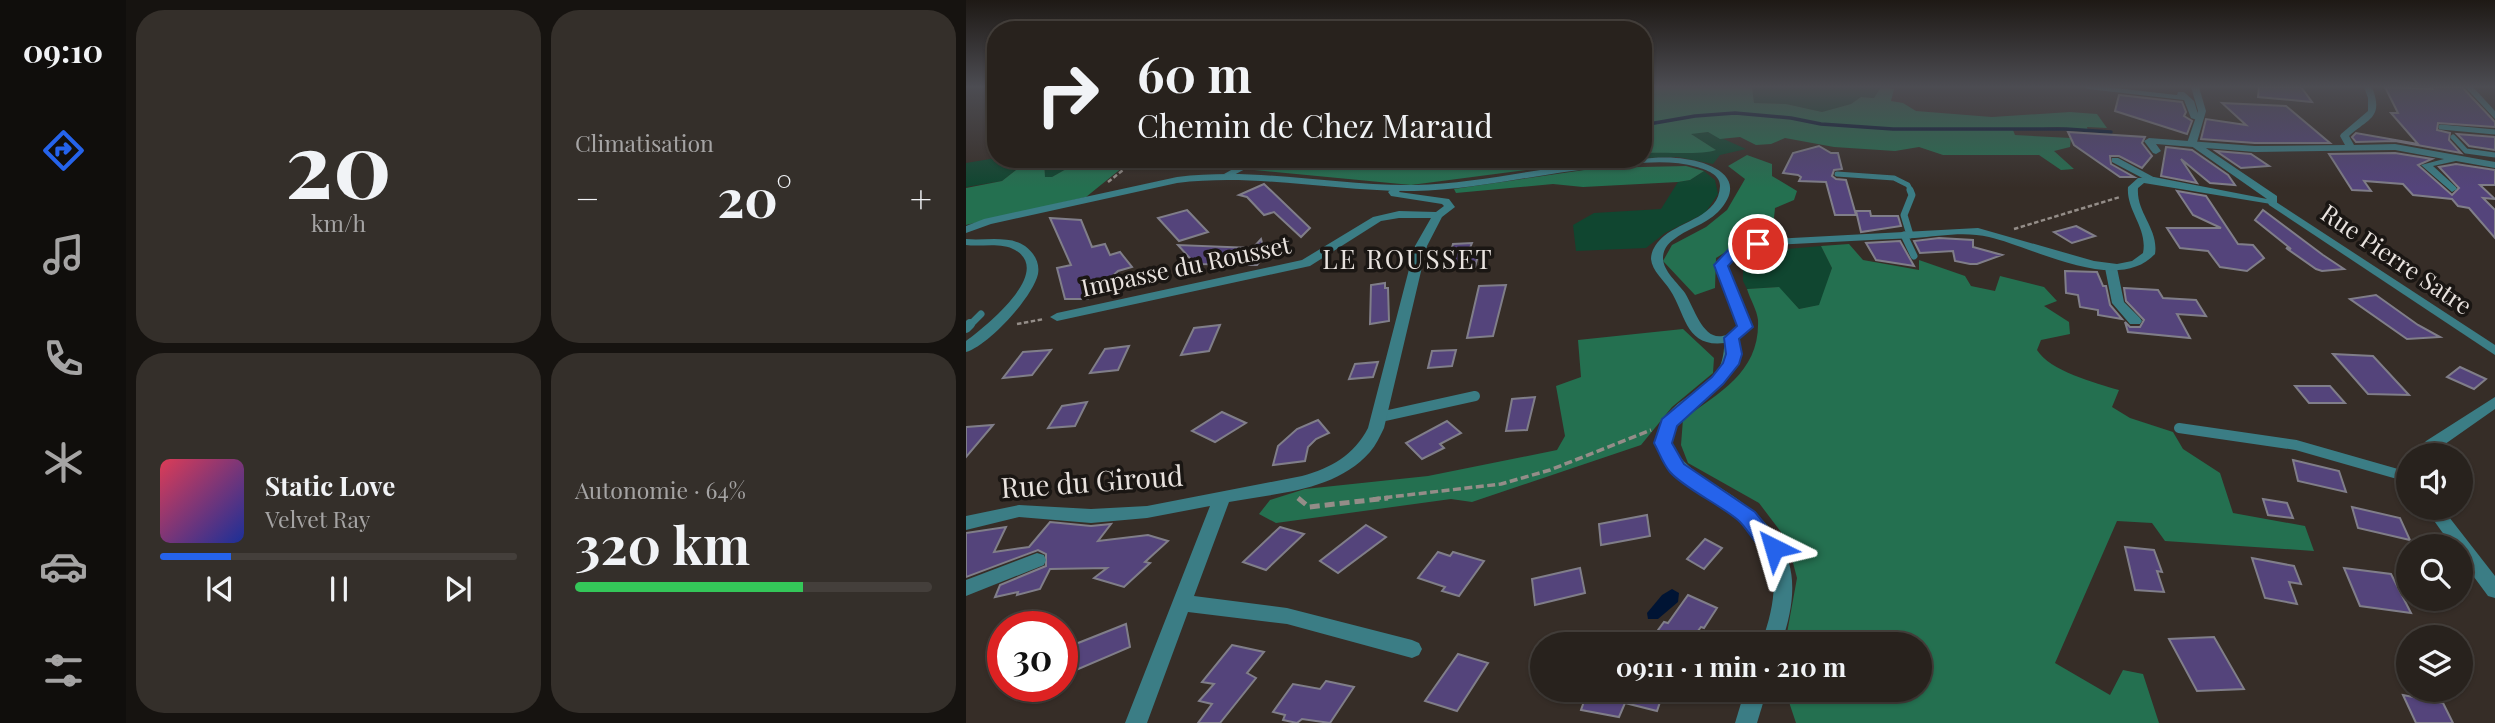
<!DOCTYPE html>
<html lang="fr">
<meta charset="utf-8">
<style>
:root{--surface:#28221d;--page:#342f2a;--text:#f1f3f6;--muted:#a5a4a4;--line:#443f3b;--accent:#2563eb}
body{margin:0;font-family:"Playfair Display",serif;background:var(--page);color:var(--text);height:100vh;display:flex;flex-direction:column;font-size:26px;white-space:nowrap}
*{box-sizing:border-box;margin:0}
p{font-size:23px;color:var(--muted)}
.icon{flex:none;width:38px;height:38px;fill:none;stroke:currentColor;stroke-width:2;stroke-linecap:round;stroke-linejoin:round}
.map{position:relative;flex:1;overflow:hidden}
.panel{display:flex;flex-direction:column;gap:10px;padding:10px;background:#161310;width:840px}
.panel>*{flex:none}
.top-card{position:absolute;left:21px;top:21px;width:665px;height:147px;border-radius:28px;box-shadow:0 2px 5px #0004,0 0 0 2px var(--line);background:#28221d;color:var(--text);overflow:hidden}
.buttons{position:absolute;left:1430px;top:443px;display:grid;gap:14px}
.buttons a{display:grid;place-items:center;width:77px;height:77px;border-radius:50%;background:var(--surface);box-shadow:0 2px 5px #0004,0 0 0 2px var(--line);font-size:35px}
.speed{position:absolute;left:21px;top:611px;display:flex;gap:14px;font-size:35px;font-weight:700;text-align:center}
.speed>*{display:grid;place-content:center;width:91px;height:91px;border-radius:50%;background:var(--surface);box-shadow:0 2px 5px #0004,0 0 0 2px var(--line);line-height:1}
.speed .limit{border:10px solid #d22;background:#fff;color:#111}
.pin{position:absolute;display:grid;place-items:center;width:60px;height:60px;color:#fff;margin:-30px;border:4px solid #fff;border-radius:50%;box-shadow:0 2px 7px #0007}
.me{position:absolute;width:77px;margin:-38px;rotate:320deg;stroke-linejoin:round;filter:drop-shadow(0 0 5px #0008)}
.turn{display:flex;align-items:center;gap:24px;height:147px;padding:0 35px;font-size:32px}
.turn .icon{width:91px;height:91px;stroke-width:2.5}
.turn b{display:block;font-size:49px;line-height:60px}
.big{font-size:52px;font-weight:700;line-height:1.1}
.panel .widget{flex:1;display:flex;flex-direction:column;justify-content:center;gap:10px;min-width:0;padding:0 24px;border-radius:28px;background:var(--page)}
.panel .dial{align-items:center;gap:0}
.dial b{font-size:91px;line-height:1}
.song{display:flex;align-items:center;gap:21px}
.cover{width:84px;height:84px;border-radius:10px;background:linear-gradient(135deg,hsl(350 70% 55%),hsl(230 70% 35%))}
.played{height:7px;border-radius:4px;background:linear-gradient(90deg,var(--accent) 20%,var(--line) 20%)}
.keys{display:flex;justify-content:space-around;direction:ltr}
.heat{display:flex;justify-content:space-between;align-items:center;font-size:38px;direction:ltr}
.charge{height:10px;border-radius:5px;background:linear-gradient(90deg,#34c759 64%,var(--line) 0)}
.panel .tiles{flex:1;display:grid;gap:10px;grid-template-columns:repeat(2,1fr)}
.trip{position:absolute;left:564px;top:632px;width:402px;height:70px;border-radius:35px;background:var(--surface);box-shadow:0 2px 5px #0004,0 0 0 2px var(--line);font-weight:700;line-height:70px;text-align:center}
main{display:flex;flex:1;min-height:0}
.tab-bar{display:flex;flex-direction:column;width:126px;justify-content:space-around;align-items:center;background:#100e0c;color:var(--muted)}
.tab-bar .icon{width:49px;height:49px}
.tab-bar .current{color:var(--accent)}
.tab-bar b{font-size:32px;color:var(--text)}
.map>svg:first-child{display:block}
</style>
<main>
<nav class="tab-bar">
<b>09:10</b>
<svg class="icon current" aria-label="directions" viewBox="0 0 24 24"><path d="M12 3l9 9-9 9-9-9zM9 14v-3h6M13 9l2 2-2 2"/></svg>
<svg class="icon" aria-label="music" viewBox="0 0 24 24"><path d="M9 18V5l10-2v13"/><circle cx="6" cy="18" r="3"/><circle cx="16" cy="16" r="3"/></svg>
<svg class="icon" aria-label="phone" viewBox="0 0 24 24"><path d="M5 4h4l2 5-3 2q2 4 5 5l2-3 5 2v4C11 20 4 13 5 4z"/></svg>
<svg class="icon" aria-label="climate" viewBox="0 0 24 24"><path d="M12 3v18M4 7l16 10M4 17L20 7"/></svg>
<svg class="icon" aria-label="car" viewBox="0 0 24 24"><path d="M5 17H2v-5l4-1 3-4h7l3 4 3 1v5h-3M9 17h6M6 11h13"/><circle cx="7" cy="17" r="2"/><circle cx="17" cy="17" r="2"/></svg>
<svg class="icon" aria-label="filters" viewBox="0 0 24 24"><path d="M4 7h16M4 17h16"/><circle cx="9" cy="7" r="2"/><circle cx="15" cy="17" r="2"/></svg>
</nav>
<section class="panel">
<div class="tiles">
<div class="widget dial"><b>20</b><p>km/h</p></div>
<div class="widget"><p>Climatisation</p>
<div class="heat"><a>−</a><b class="big">20°</b><a>+</a></div>
</div>
<div class="widget">
<div class="song"><i class="cover"></i><div><b>Static Love</b><p>Velvet Ray</p></div></div>
<div class="played"></div>
<div class="keys"><svg class="icon" aria-label="previous" viewBox="0 0 24 24"><path d="M18 5L8 12l10 7zM5 5v14"/></svg><svg class="icon" aria-label="pause" viewBox="0 0 24 24"><path d="M8 5v14M16 5v14"/></svg><svg class="icon" aria-label="next" viewBox="0 0 24 24"><path d="M6 5l10 7-10 7zM19 5v14"/></svg></div>
</div>
<div class="widget"><p>Autonomie · 64%</p><b class="big">320 km</b><div class="charge"></div></div>
</div>
</section>
<div class="map">
<svg width="1529" height="723" viewBox="0 0 1529 723">
<rect width="100%" height="100%" fill="#362d27"/>
<g fill="#104630">
<polygon points="786,87 915,87 908,98 895,97 885,104 856,112 820,104 788,103"/>
<polygon points="742,132 780,149 754,155 747,164 712,157 677,158 677,153 750,150 723,133"/>
<polygon points="30,158 64,159 36,181 0,187 0,163"/>
<polygon points="78,159 118,159 86,177 79,177"/>
<polygon points="738,171 749,180 752,194 739,213 699,233 680,248 610,251 607,225 628,213 695,209 712,182 724,180"/>
<polygon points="855,246 866,268 854,305 833,309 812,287 781,289 777,281 777,263 788,252"/>
</g>
<g fill="#247050">
<path d="M677,87h109l2,16 32,1 36,8 29,-8 10,-7 13,1 7,-11 13,2 -3,12 12,2 13,8 76,6 78,-5 27,2 10,14 -20,-1 1,4 -30,-4 -45,3 2,5 56,3 -1,9 -16,4 20,18 -13,1 -22,-15h-96l-24,-8 -24,4 -61,-4 -49,-9 -14,6 -15,1 -16,-8 -20,2 -12,-7 -17,2 25,16c-11,5 -56,2 -73,3z"/>
<polygon points="781,155 806,164 806,176 831,191 828,200 809,208 806,237 766,248 750,258 749,288 729,295 697,261 706,245 740,227 761,210 779,179 762,166"/>
<polygon points="64,159 78,159 79,177 86,177 118,159 167,159 120,197 0,225 0,188 36,181"/>
<polygon points="301,159 645,159 445,185 288,170"/>
<polygon points="720,166 738,171 724,180 712,182 617,187 587,184 490,193 488,189 632,168"/>
<path d="M883,244l14,16 56,10v-10l46,16 6,10 24,5 5,-15 44,11 13,14 -13,5 25,16 1,12 -29,6 -4,10c13,21 58,33 82,40l-7,17 18,11 43,14 10,17 37,24 13,40 72,13 9,25 -149,-10 -13,-18 -35,-2 -62,142 55,32 13,-25 20,4 16,49h-363l-11,-33h135v-46h-135l12,-66 -10,-38 -28,-37 -71,-40 -7,-18 2,-26c37,-27 77,-47 75,-99 -1,-10 -8,-21 -11,-31l32,-2 20,22 20,-4 13,-37 -11,-22z"/>
<polygon points="717,329 748,358 747,373 706,407 675,445 506,502 485,499 310,523 293,514 304,500 339,489 462,476 591,450 599,436 590,386 615,377 612,340"/>
</g>
<polygon fill="#001434" points="706,589 713,593 712,602 692,619 682,619 681,613 696,595"/>
<g fill="none" stroke-linecap="round" stroke-linejoin="round">
<g stroke="#001434" stroke-width="3.5">
<polyline points="677,125 729,116 769,113 825,118 855,124 927,129 1100,129 1145,132"/>
<polyline points="406,159 447,165 517,159"/>
<polyline points="288,166 395,159"/>
</g>
</g>
<g fill="#54447b" stroke="#807e89" stroke-width="2">
<polygon points="1293,87 1335,87 1346,102 1292,97"/>
<polygon points="1419,87 1466,89 1464,87 1496,87 1529,122 1529,127 1472,123 1471,130 1484,133 1483,140 1495,153 1429,141 1390,142 1386,137 1390,133 1452,144 1425,113 1432,113"/>
<polygon points="1153,95 1216,102 1220,112 1218,116 1226,121 1221,134 1149,111"/>
<polygon points="1256,103 1320,106 1364,143 1289,143 1235,139 1240,119 1280,125"/>
<polygon points="1102,132 1179,137 1176,143 1186,156 1176,168 1153,156 1144,156 1145,164 1168,177 1154,177 1108,145"/>
<polygon points="1491,134 1529,137 1529,150 1503,146"/>
<polygon points="853,146 865,153 872,153 876,169 868,170 866,176 870,179 880,180 890,215 869,215 860,182 833,181 835,177 832,175 817,173 827,153"/>
<polygon points="1200,147 1226,150 1262,175 1269,185 1244,183 1215,159 1231,183 1195,176"/>
<polygon points="1250,151 1285,154 1303,166 1275,168"/>
<polygon points="1429,153 1466,159 1452,165 1486,195 1493,188 1473,167 1490,164 1529,170 1529,185 1514,185 1529,199 1517,198 1529,210 1529,238 1503,208 1492,206 1486,199 1447,195 1437,184 1398,181 1405,191 1386,190 1363,154"/>
<polygon points="298,184 344,228 335,237 308,212 298,215 281,197 273,195"/>
<polygon points="1211,191 1240,196 1272,244 1287,245 1298,258 1281,271 1254,267 1242,251 1214,248 1201,228 1255,228 1227,215"/>
<polygon points="221,210 242,232 213,241 192,218"/>
<polygon points="1297,210 1357,255 1378,269 1356,271 1350,269 1320,248 1325,249 1289,220"/>
<polygon points="890,211 904,211 905,216 932,216 935,226 895,232"/>
<polygon points="84,218 115,220 126,247 139,244 144,255 154,252 166,267 152,271 122,299 99,299 91,268 105,265"/>
<polygon points="1110,226 1129,236 1106,243 1088,232"/>
<polygon points="973,238 1007,240 1007,247 1036,255 1011,264 1004,264 989,261 987,251 954,253 948,241"/>
<polygon points="295,239 299,255 291,265 229,264 212,245 287,248"/>
<polygon points="934,241 948,266 910,260 900,243"/>
<polygon points="506,243 504,248 514,248 509,267 480,269 487,244"/>
<polygon points="1099,271 1131,272 1137,286 1140,286 1144,305 1156,319 1132,315 1132,310 1114,307 1112,295 1100,293"/>
<polygon points="419,283 419,288 422,288 423,321 404,324 405,285"/>
<polygon points="540,285 527,336 501,338 513,286"/>
<polygon points="1158,288 1192,290 1197,298 1230,300 1240,316 1211,314 1224,338 1162,332 1159,322 1164,327 1174,327 1178,320 1160,301"/>
<polygon points="1410,295 1452,325 1474,337 1441,339 1384,299"/>
<polygon points="254,325 243,351 215,355 228,328"/>
<polygon points="163,346 152,370 124,373 139,349"/>
<polygon points="85,350 66,375 37,378 57,352"/>
<polygon points="490,350 486,366 462,368 466,351"/>
<polygon points="1367,354 1407,356 1443,395 1402,394"/>
<polygon points="412,362 407,377 383,379 389,364"/>
<polygon points="1494,367 1520,379 1508,389 1481,377"/>
<polygon points="1329,386 1364,386 1379,403 1343,403"/>
<polygon points="569,397 561,430 540,431 546,399"/>
<polygon points="121,402 109,426 82,428 96,406"/>
<polygon points="256,412 280,423 249,442 226,431"/>
<polygon points="352,420 363,433 350,439 342,447 339,461 307,465 312,446 331,429"/>
<polygon points="481,421 495,433 474,444 478,448 456,459 440,443"/>
<polygon points="27,425 0,457 0,427"/>
<polygon points="1327,460 1373,471 1380,492 1332,481"/>
<polygon points="1297,499 1321,503 1327,518 1302,515"/>
<polygon points="1386,507 1434,518 1444,540 1392,528"/>
<polygon points="681,515 684,536 635,545 633,524"/>
<polygon points="84,522 125,526 145,524 132,541 182,535 202,541 179,562 184,563 158,587 128,578 141,568 84,569 74,589 51,595 52,592 29,597 34,585 80,566 80,554 72,550 0,577 0,533 40,527 28,552 63,547"/>
<polygon points="400,525 420,537 372,573 354,561"/>
<polygon points="314,527 338,534 300,570 277,562"/>
<polygon points="739,539 756,548 738,569 721,559"/>
<polygon points="1159,547 1188,550 1196,572 1191,571 1198,592 1169,590"/>
<polygon points="472,552 484,556 487,552 518,561 493,596 476,591 479,587 452,578"/>
<polygon points="1286,558 1328,566 1335,584 1323,582 1331,604 1299,598"/>
<polygon points="614,568 619,593 569,605 566,579"/>
<polygon points="1378,568 1425,574 1445,613 1394,606"/>
<polygon points="722,595 751,608 738,628 735,627 722,644 701,644 687,637 698,622 702,623"/>
<polygon points="160,624 164,647 103,673 102,647"/>
<polygon points="1248,637 1278,689 1231,691 1203,639"/>
<polygon points="266,645 298,652 281,673 290,678 254,723 232,723 246,704 233,701 248,684 236,682"/>
<polygon points="492,654 522,663 491,711 459,701"/>
<polygon points="360,681 388,687 364,723 336,719 331,723 317,720 319,715 307,712 327,684 354,689"/>
<polygon points="622,690 698,690 691,711 659,703 653,717 615,710"/>
<polygon points="1437,695 1477,703 1487,723 1450,723"/>
</g>
<g fill="none" stroke-linecap="round" stroke-linejoin="round">
<g stroke="#948d88" stroke-width="2.5" stroke-dasharray="4.5 2.5" stroke-linecap="butt">
<polyline points="142,182 171,159"/>
<polyline points="1048,229 1154,197"/>
<polyline points="51,324 78,319"/>
</g>
<polyline stroke="#948d88" stroke-width="3.5" stroke-dasharray="8 3.5" stroke-linecap="butt" points="407,499 535,484 584,470 685,430"/>
<polyline stroke="#948d88" stroke-width="5" stroke-dasharray="10 5" stroke-linecap="butt" points="332,498 343,507 422,498"/>
<g stroke="#3b7d85" stroke-width="5">
<polyline points="1475,127 1529,132"/>
<polyline points="1487,137 1500,151 1529,155"/>
<polyline points="871,174 928,178 942,185 945,191"/>
</g>
<g stroke="#3b7d85" stroke-width="7">
<polyline points="944,190 946,195 938,215 944,235"/>
<polyline points="938,235 948,256"/>
<polyline points="3,326 15,314"/>
</g>
<g stroke="#3b7d85" stroke-width="10">
<polyline points="0,328 4,324"/>
<polyline points="414,417 509,396"/>
<polyline points="1213,428 1330,445 1442,477"/>
</g>
<g fill="#3b7d85" fill-rule="evenodd">
<polygon points="1118,87 1141,87 1211,95 1212,92 1218,92 1228,101 1232,114 1238,118 1234,121 1225,118 1218,100 1122,89"/>
<path d="M1398,87h8c12,31 -3,31 -23,49l5,9 41,-1 100,18v6l-39,-7 -23,5 23,21 1,2 -5,3 -31,-27 23,-6 -49,-9 -140,2 -99,-8 5,7 -5,3 -3,-1 -9,-12 5,-3 106,8 90,-1 -5,-9 1,-2 27,-23v-13z"/>
<polygon points="1499,87 1507,87 1529,111 1529,119"/>
<polygon points="1146,158 1152,158 1193,180 1184,182 1146,162"/>
<polygon points="285,159 298,159 266,176 258,174"/>
<path d="M431,185l5,3 -3,4 50,7 6,8 -13,10 -15,29 -43,182c-4,8 -8,17 -14,24 -34,39 -93,41 -141,50l-35,94 93,12 125,32 7,3 3,6 -3,6 -7,3 -125,-34 -99,-12 -41,111h-22l85,-217 -63,12 -56,5 -72,-6 -53,13v-14l53,-11 72,4 56,-3 155,-30c29,-8 52,-21 66,-48l47,-182 16,-28h-32l-18,3 -71,45 -253,55 -7,-4 7,-4 245,-53 71,-43 26,-6 37,1 8,-6 -2,-2 -51,-8 -3,-4z"/>
<polygon points="1307,200 1529,345 1529,355 1303,205 1302,203"/>
<polygon points="1145,264 1151,268 1158,302 1174,318 1176,321 1174,324 1164,324 1146,303 1139,268"/>
<path d="M765,334l7,4 1,16 -4,12 -6,11 -53,48 -5,18c12,24 34,35 56,49 63,41 79,81 54,152h-20c26,-71 13,-104 -50,-145 -24,-16 -44,-29 -56,-56 2,-7 3,-15 7,-21 22,-36 65,-30 62,-84z"/>
<polygon points="1529,397 1529,409 1472,449 1466,455 1449,455 1460,441"/>
<polygon points="1459,508 1476,508 1529,576 1529,598 1522,596 1494,558 1494,546 1486,546"/>
<polygon points="71,553 78,555 80,560 78,565 0,596 0,580"/>
<polygon points="779,690 801,690 791,723 769,723"/>
</g>
<g fill="#3b7d85" fill-rule="evenodd">
<path d="M1225,87h8l7,24 -9,31 80,54v9l-133,-22 -6,5c-2,25 21,41 17,66 -38,41 -122,-7 -166,-17 -23,-6 -51,-1 -74,1 -48,2 -96,5 -144,7 -17,3 -33,5 -44,20l25,62c-7,9 -15,14 -27,16 -40,5 -39,-29 -55,-53 -6,-10 -18,-19 -19,-31 0,-9 6,-17 13,-23 18,-15 55,-20 56,-50 0,-12 -14,-16 -23,-19 -31,-9 -68,-3 -99,1 -62,6 -122,22 -184,23 -81,1 -155,-18 -237,-8l-186,41 -25,9v-7l18,-7 193,-42c83,-10 156,9 238,8 51,-1 101,-12 152,-19 17,-3 35,-5 52,-6 7,-1 15,0 22,-1 9,-1 23,-2 35,-1 31,2 76,18 42,54 -13,13 -32,17 -45,28 -6,4 -10,11 -10,18 0,13 15,25 22,35 12,20 22,62 53,34l-23,-62c14,-20 33,-23 56,-26l207,-11 116,33 23,3 15,-3 11,-8c5,-25 -17,-42 -15,-66l10,-9 16,-1 113,22 -80,-56 11,-32z"/>
<path d="M0,239c18,2 43,-4 59,7 9,7 15,16 13,28 -5,23 -50,72 -72,78v-11c19,-14 88,-69 49,-91 -13,-8 -34,-3 -49,-5z"/>
</g>
</g>
<linearGradient id="sky" x2="0" y2="1"><stop stop-color="#1e1915"/><stop offset="0.46" stop-color="#4c4c52"/><stop offset="1" stop-color="#4c4c52" stop-opacity="0"/></linearGradient>
<rect width="1529" height="188" fill="url(#sky)"/>
<path fill="#2563eb" stroke="#184099" stroke-width="2" d="M792,240l5,1v6l-24,7 -11,12 25,61 -14,12 3,15 -3,10 -16,20 -46,42 -5,17 12,21 71,48 29,36 -3,6c-20,7 -30,-23 -43,-34 -19,-16 -54,-32 -68,-48 -7,-8 -11,-20 -16,-29l8,-24 50,-42 11,-14 3,-9 -2,-16 13,-12 -23,-61 15,-16z"/>
<g text-anchor="middle" stroke-width="7" stroke-linejoin="round" paint-order="stroke">
<g font-size="24" fill="#e9e3df" stroke="#1a1613">
<text transform="translate(1430 260) rotate(34)" y="8">Rue Pierre Satre</text>
<text transform="translate(220 267) rotate(-12)" y="8">Impasse du Rousset</text>
</g>
<g font-size="26" letter-spacing="2" fill="#e9e3df" stroke="#1a1613">
<text x="442" y="269">LE ROUSSET</text>
</g>
<g font-size="28" fill="#e9e3df" stroke="#1a1613">
<text transform="translate(126 482) rotate(-4)" y="10">Rue du Giroud</text>
</g>
</g>
</svg>
<div class="buttons">
<a><svg class="icon" aria-label="sound" viewBox="0 0 24 24"><path d="M4 9h4l5-4v14l-5-4H4zM17 9q2 3 0 6"/></svg></a>
<a><svg class="icon" aria-label="search" viewBox="0 0 24 24"><circle cx="10" cy="10" r="6"/><path d="M15 15l6 6"/></svg></a>
<a><svg class="icon" aria-label="layers" viewBox="0 0 24 24"><path d="M12 4l9 5-9 5-9-5zM3 14l9 5 9-5"/></svg></a>
</div>
<div class="speed"><div class="limit">30</div></div>
<div class="pin" style="left:792px;top:244px;background:#d93025"><svg class="icon" aria-label="arrive" viewBox="0 0 24 24"><path d="M6 21V4h12l-3 4 3 4H6"/></svg></div>
<svg class="me" style="left:808px;top:548px" viewBox="-20 -20 40 40"><path d="M0-17L14 15 0 8-14 15z" fill="#2563eb" stroke="#fff" stroke-width="4"/></svg>
<div class="trip">09:11 · 1 min · 210 m</div>
<div class="top-card">
<div class="turn"><svg class="icon" aria-label="right" viewBox="0 0 24 24"><path d="M7 20v-9h11M14 6l5 5-5 5"/></svg><div><b>60 m</b>Chemin de Chez Maraud</div></div>
</div>
</div>
</main>
